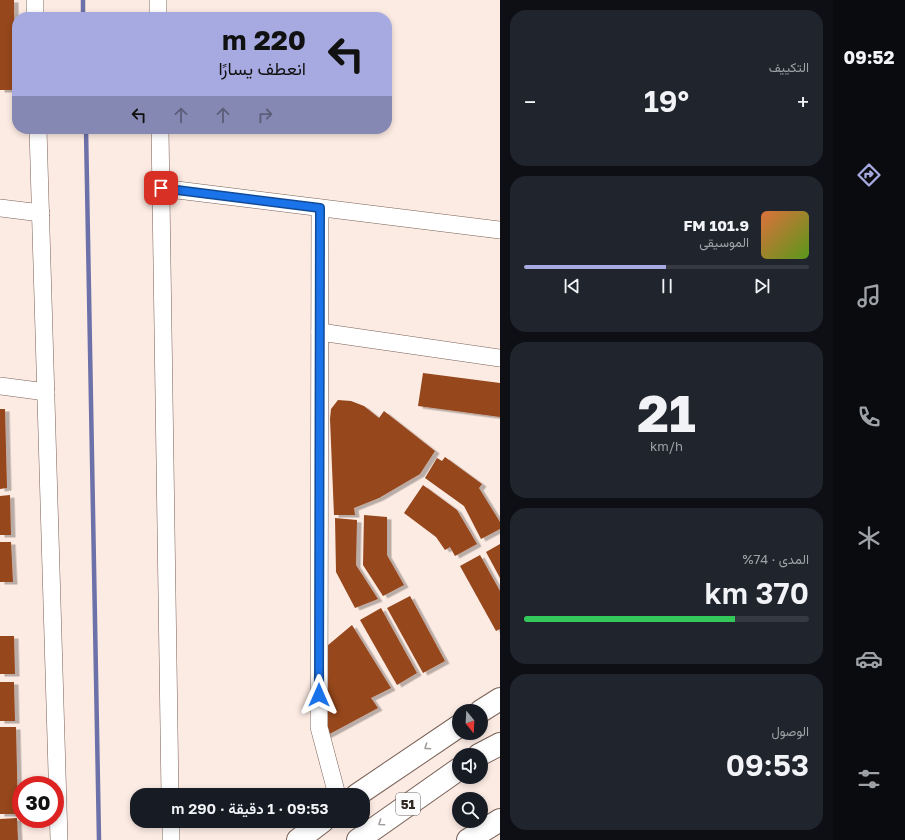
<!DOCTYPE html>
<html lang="ar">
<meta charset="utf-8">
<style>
:root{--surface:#171b24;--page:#20242c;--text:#f1f3f6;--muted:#9ea1a6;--line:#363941;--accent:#a7aae0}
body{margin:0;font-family:"Golos Text",Vazirmatn,sans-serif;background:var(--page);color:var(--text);direction:rtl;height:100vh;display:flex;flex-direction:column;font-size:15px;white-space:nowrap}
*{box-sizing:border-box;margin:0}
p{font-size:13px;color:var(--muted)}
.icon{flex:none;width:22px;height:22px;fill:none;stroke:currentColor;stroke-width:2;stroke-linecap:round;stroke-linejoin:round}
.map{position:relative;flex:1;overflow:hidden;direction:ltr}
.details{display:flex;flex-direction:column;gap:10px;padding:10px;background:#0d0f14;width:333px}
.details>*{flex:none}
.top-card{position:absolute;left:12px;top:12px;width:380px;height:122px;border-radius:16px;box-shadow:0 2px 6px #0003;direction:rtl;background:#a7aae0;color:#111;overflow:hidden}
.needle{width:26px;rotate:162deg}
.tools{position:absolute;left:452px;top:704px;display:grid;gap:8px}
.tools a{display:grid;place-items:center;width:36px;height:36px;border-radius:50%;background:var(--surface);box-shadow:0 2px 6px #0003;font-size:20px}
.speed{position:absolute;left:12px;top:776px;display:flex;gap:8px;font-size:20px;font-weight:700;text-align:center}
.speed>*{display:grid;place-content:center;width:52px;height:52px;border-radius:50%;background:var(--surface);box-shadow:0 2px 6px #0003;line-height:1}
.speed .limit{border:6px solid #d22;background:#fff;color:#111}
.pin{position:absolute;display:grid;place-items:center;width:34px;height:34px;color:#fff;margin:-17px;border-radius:8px;box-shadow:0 2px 6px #0006}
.me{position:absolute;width:44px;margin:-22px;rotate:0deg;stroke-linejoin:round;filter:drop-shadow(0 0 3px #0008)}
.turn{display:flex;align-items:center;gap:14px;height:84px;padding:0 20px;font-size:18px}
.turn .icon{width:52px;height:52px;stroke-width:2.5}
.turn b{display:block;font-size:28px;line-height:34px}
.lanes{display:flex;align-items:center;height:38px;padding:0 20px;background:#0003;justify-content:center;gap:20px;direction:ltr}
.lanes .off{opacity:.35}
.big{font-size:30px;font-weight:600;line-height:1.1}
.details .card{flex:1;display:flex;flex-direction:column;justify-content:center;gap:6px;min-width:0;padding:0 14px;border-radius:16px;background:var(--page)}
.details .dial{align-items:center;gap:0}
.dial b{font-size:52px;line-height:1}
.song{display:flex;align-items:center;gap:12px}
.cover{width:48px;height:48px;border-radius:6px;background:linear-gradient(135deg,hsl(20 70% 55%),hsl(90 70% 35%))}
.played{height:4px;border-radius:2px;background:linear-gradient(90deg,var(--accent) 50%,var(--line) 50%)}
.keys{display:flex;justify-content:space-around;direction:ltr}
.heat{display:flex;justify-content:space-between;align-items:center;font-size:22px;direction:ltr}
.charge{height:6px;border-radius:3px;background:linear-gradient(90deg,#34c759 74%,var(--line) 0)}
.trip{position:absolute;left:130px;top:788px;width:240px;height:40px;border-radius:16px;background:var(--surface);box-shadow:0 2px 6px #0003;font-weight:600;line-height:40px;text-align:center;direction:rtl}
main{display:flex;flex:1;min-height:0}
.menu{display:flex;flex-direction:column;width:72px;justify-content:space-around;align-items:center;background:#090b0e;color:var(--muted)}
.menu .icon{width:28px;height:28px}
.menu .on{color:var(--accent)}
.menu b{font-size:18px;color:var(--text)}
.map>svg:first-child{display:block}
</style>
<main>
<nav class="menu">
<b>09:52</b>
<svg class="icon on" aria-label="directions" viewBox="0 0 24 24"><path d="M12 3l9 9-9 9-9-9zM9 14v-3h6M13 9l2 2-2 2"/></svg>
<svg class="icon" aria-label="music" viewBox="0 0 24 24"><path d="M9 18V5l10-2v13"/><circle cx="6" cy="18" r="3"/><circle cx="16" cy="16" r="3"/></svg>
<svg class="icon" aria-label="phone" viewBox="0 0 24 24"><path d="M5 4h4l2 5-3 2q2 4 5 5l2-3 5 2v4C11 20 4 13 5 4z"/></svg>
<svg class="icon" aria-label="climate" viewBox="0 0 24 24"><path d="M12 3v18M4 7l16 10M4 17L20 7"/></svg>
<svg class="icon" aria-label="car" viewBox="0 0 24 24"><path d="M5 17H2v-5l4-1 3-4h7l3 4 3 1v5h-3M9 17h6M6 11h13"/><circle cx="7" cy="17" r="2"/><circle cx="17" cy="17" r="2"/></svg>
<svg class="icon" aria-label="filters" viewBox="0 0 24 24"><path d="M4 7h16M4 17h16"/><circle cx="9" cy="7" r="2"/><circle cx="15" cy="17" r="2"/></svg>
</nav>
<section class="details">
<div class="card"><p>التكييف</p>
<div class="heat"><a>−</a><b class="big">19°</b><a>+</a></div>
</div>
<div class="card">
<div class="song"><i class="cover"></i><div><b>101.9 FM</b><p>الموسيقى</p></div></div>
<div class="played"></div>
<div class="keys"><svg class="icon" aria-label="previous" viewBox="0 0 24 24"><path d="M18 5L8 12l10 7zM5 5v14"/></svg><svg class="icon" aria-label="pause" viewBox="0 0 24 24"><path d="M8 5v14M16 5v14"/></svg><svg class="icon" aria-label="next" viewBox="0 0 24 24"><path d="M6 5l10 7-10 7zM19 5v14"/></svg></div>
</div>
<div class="card dial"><b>21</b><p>km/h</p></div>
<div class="card"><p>المدى · 74%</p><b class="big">370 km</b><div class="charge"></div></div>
<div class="card"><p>الوصول</p><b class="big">09:53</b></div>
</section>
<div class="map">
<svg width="500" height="840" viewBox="0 0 500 840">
<defs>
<filter id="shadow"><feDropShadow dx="4.5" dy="2.5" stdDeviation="0" flood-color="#0004"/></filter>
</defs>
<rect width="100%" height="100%" fill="#fcebe3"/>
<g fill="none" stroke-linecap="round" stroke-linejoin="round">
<g stroke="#6c71a9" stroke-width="4.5">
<polyline points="83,0 83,17"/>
<polyline points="86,129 99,840"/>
</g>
</g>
<g fill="#96461d" filter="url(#shadow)">
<polygon points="0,0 14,0 15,90 0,90"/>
<polygon points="423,373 500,383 500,417 418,406"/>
<polygon points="338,400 351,401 364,406 379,418 384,411 435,451 420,474 379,498 354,508 355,515 334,515 330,419 331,409"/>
<polygon points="0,409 5,409 7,488 0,489"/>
<polygon points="445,457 482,484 479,488 500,522 500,529 481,539 464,506 425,478 437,458 442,461"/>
<polygon points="423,485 457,510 477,544 455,556 450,547 445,550 436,537 404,513"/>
<polygon points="10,495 11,535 0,535 0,496"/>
<polygon points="364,515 387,517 387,555 404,585 383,596 363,565"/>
<polygon points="335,518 357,520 356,565 378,599 355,608 336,572"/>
<polygon points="0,542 11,542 13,582 0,582"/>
<polygon points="500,544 500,578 486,552"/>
<polygon points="480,555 500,591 500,629 496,631 460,566"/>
<polygon points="410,596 445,661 423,673 387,608"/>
<polygon points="381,608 417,673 397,685 360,620"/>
<polygon points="352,625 391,688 371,698 378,708 324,737 321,651"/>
<polygon points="0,636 14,636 15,674 0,674"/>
<polygon points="0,682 14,682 15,721 0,721"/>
<polygon points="0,727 16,727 18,814 0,814"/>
<polygon points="17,818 18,840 0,840 0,819"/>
</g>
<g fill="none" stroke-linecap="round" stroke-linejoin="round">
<defs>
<g id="minor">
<polyline points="35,0 35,17"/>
<polyline points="158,0 158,17"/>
<polyline points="38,129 59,840"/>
<polyline points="160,129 170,795"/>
<polyline points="161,188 500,230"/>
<polyline points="0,208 41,213"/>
<polyline points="320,208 319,727 337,795"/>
<polyline points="320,332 500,358"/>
<polyline points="0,386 46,392"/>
<polyline points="171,821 171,840"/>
</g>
<g id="secondary">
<polyline points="481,711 500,699"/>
<polyline points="357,795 459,726"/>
<polyline points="298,840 323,821"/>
</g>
<g id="primary">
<polyline points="479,755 500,744"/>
<polyline points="358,840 459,769"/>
<polyline points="468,840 500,820"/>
</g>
</defs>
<use href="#minor" stroke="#796157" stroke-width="18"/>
<use href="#secondary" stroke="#796157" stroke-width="24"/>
<use href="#primary" stroke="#796157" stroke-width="24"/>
<use href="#minor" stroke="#fff" stroke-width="17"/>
<use href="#secondary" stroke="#fff" stroke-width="22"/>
<use href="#primary" stroke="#fff" stroke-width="22"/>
</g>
<defs><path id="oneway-chevron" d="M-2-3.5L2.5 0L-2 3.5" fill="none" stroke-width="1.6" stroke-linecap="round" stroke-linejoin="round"/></defs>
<g stroke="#a39e9c">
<use href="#oneway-chevron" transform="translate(427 747) rotate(146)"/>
<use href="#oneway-chevron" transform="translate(381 823) rotate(145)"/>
</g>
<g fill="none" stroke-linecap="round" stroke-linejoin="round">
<defs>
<polyline id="route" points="161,188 320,208 319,695"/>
</defs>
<use href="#route" stroke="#114b97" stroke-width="10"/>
<use href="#route" stroke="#1a73e8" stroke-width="7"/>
</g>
<g text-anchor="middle" stroke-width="4" stroke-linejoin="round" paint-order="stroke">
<rect fill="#fcfcfc" stroke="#6f6764" stroke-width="1" x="396" y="793" width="24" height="22" rx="3"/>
<g font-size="13" font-weight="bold" fill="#322723">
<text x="408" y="809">51</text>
</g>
</g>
</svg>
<div class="tools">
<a><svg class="needle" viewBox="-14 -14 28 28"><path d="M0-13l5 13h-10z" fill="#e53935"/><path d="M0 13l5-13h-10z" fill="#9ea1a6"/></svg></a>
<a><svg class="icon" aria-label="sound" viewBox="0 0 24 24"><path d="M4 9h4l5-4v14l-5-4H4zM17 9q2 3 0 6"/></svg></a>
<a><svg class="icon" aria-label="search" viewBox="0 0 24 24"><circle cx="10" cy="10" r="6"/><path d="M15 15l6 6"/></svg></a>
</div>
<div class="speed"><div class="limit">30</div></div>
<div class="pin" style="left:161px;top:188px;background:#d93025"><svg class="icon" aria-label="arrive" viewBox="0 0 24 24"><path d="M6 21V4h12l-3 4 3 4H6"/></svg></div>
<svg class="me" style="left:319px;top:695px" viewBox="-20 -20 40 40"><path d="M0-17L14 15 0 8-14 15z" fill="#1a73e8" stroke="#fff" stroke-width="4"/></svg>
<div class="trip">09:53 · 1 دقيقة · 290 m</div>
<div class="top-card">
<div class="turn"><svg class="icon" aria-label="left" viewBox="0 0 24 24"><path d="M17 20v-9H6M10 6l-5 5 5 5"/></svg><div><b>220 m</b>انعطف يسارًا</div></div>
<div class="lanes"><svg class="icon" aria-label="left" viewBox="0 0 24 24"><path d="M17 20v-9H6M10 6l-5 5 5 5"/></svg><svg class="icon off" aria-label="ahead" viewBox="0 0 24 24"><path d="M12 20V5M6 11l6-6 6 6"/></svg><svg class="icon off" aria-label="ahead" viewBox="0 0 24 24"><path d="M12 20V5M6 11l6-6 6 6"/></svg><svg class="icon off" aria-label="right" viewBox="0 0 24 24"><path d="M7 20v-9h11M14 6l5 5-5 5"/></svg></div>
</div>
</div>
</main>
